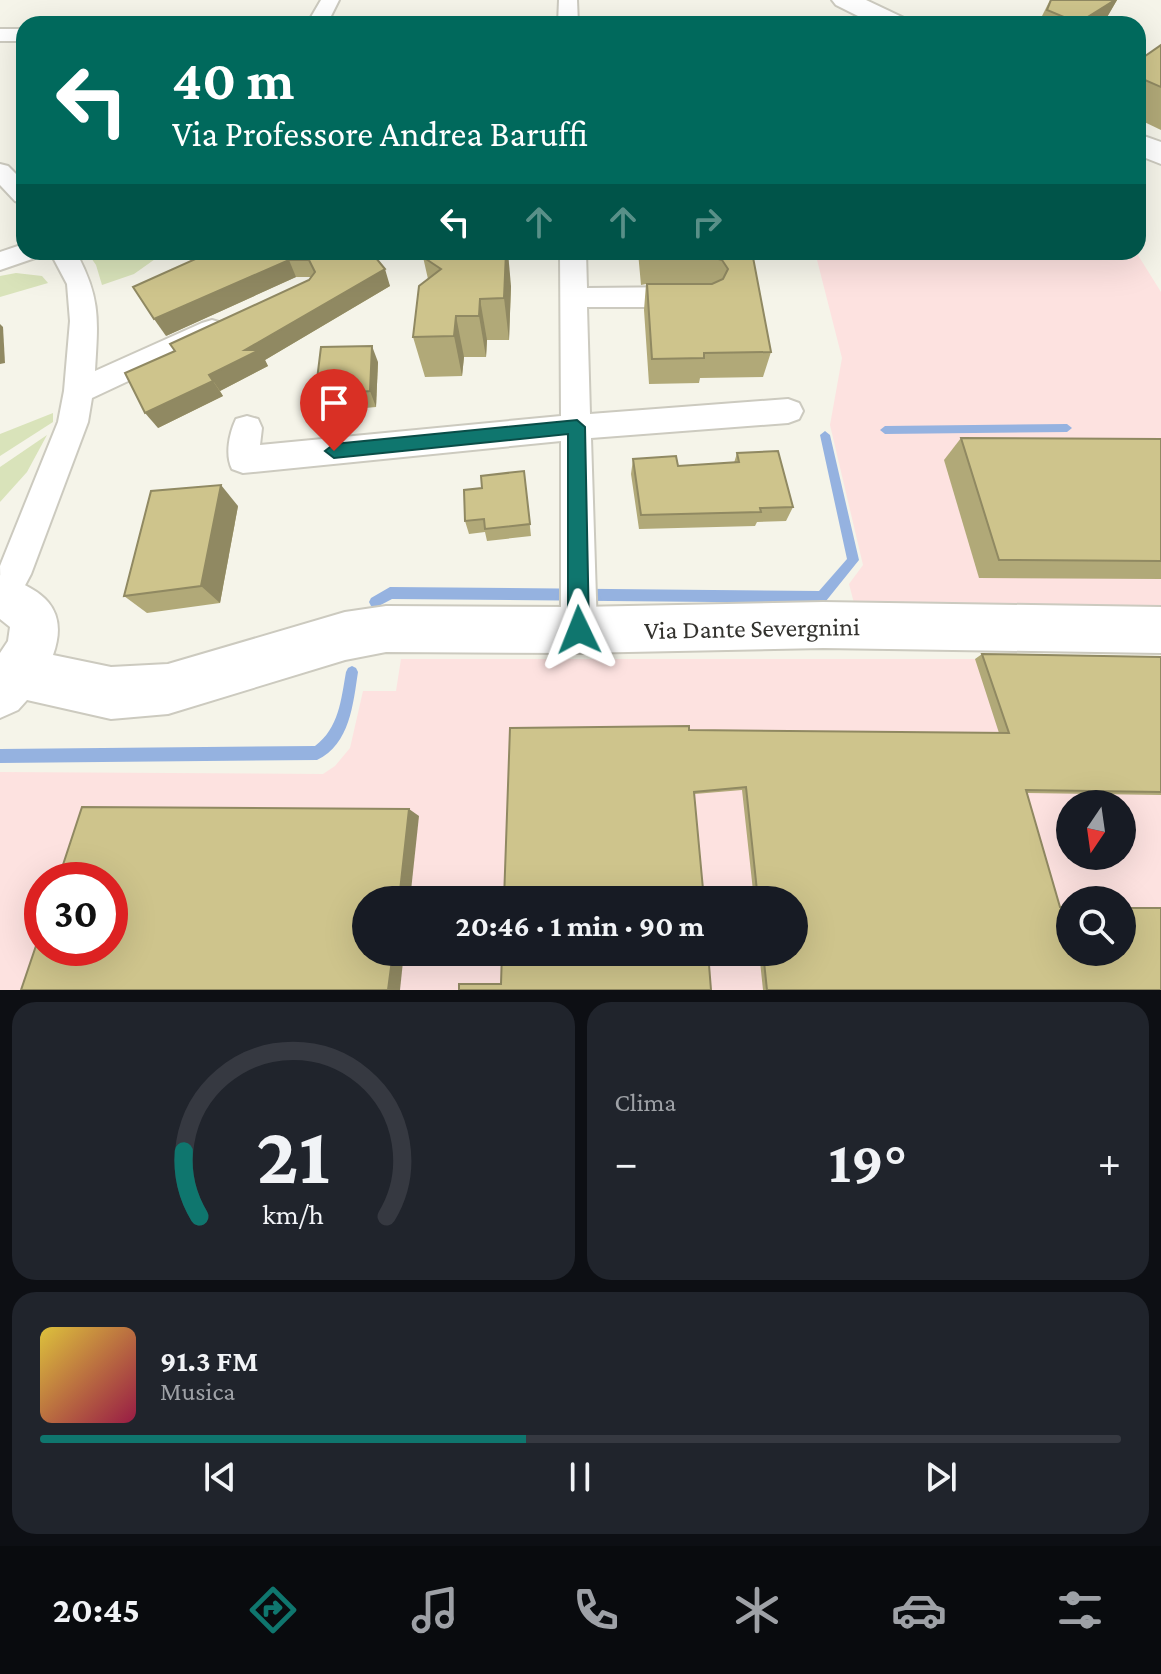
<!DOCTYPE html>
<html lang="it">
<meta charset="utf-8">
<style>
:root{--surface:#171b24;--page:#20242c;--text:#f1f3f6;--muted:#9ea1a6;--line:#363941;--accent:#0f766e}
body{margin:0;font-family:"Crimson Pro",serif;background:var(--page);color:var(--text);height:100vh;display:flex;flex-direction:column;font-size:30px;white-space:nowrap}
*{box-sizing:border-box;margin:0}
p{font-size:26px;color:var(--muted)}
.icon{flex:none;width:44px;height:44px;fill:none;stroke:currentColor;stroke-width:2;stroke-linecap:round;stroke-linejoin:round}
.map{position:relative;height:990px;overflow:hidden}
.sheet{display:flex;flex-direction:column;gap:12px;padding:12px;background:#0d0f14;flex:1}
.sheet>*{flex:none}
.top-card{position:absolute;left:16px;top:16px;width:1130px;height:244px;border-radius:24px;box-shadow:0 8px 32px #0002;background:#00695c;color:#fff;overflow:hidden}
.needle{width:52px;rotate:193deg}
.buttons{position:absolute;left:1056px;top:790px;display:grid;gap:16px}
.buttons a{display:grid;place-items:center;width:80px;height:80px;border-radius:50%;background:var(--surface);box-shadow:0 8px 32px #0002;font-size:40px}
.speed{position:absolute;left:24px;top:862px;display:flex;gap:16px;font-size:40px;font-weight:700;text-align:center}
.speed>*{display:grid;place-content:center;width:104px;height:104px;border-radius:50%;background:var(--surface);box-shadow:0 8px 32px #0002;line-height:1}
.speed .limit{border:12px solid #d22;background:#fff;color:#111}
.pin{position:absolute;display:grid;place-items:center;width:68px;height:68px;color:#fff;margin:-82px -34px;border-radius:50% 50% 50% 0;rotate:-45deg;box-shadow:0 0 8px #0007}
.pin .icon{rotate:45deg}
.me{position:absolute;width:88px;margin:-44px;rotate:358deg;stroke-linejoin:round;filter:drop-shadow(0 0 6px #0008)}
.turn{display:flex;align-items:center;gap:28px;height:168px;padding:0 24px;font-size:36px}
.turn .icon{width:104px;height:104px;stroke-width:2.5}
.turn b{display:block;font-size:56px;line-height:68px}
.lanes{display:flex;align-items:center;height:76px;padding:0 24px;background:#0003;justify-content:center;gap:40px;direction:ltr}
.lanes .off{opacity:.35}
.big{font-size:60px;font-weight:700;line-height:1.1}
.sheet .card{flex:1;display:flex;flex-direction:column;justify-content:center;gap:12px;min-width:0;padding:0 28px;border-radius:24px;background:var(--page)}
.sheet .dial{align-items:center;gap:0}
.dial svg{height:208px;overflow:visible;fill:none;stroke:var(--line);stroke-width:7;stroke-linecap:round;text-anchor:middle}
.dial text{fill:var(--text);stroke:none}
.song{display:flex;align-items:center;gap:24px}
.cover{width:96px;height:96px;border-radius:12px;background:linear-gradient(135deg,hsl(50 70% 55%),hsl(340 70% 35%))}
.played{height:8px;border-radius:4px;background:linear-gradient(90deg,var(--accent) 45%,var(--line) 45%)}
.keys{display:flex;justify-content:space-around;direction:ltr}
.heat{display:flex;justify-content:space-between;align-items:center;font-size:44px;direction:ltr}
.sheet .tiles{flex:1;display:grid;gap:12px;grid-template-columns:1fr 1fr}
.card:last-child{grid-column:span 2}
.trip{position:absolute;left:352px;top:886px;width:456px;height:80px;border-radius:40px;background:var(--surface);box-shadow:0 8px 32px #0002;font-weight:700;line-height:80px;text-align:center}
.menu{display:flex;height:128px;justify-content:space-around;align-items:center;background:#090b0e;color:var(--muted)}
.menu .icon{width:56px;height:56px}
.menu .selected{color:var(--accent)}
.menu b{font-size:36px;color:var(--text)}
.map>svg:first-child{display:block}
</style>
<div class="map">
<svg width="1161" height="990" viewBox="0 0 1161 990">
<rect width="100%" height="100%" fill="#f5f4e9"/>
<g fill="#fde2e0" fill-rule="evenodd">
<polygon points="815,252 1136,252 1161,292 1161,609 855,607 849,584 863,565 830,425 842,358"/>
<path d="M401,659h760v331h-1161v-218l323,2 12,-8 15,-18 13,-57h33zM1070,804h52v52h-52zM42,880h68v68h-68zM366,900h428v52h-428zM1070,900h52v52h-52z"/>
</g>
<g fill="#d9e3ba">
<polygon points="87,252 165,252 134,274 102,285 96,265"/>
<polygon points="16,273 42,276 48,283 0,297 0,276"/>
<polygon points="53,413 53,422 0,456 0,434"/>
<polygon points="47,435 27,472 0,502 0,467"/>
</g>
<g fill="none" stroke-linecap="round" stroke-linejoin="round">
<g fill="#95b2e0" fill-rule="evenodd">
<polygon points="1067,424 1072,428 1067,432 885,434 880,430 885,426"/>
<polygon points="825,431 830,435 859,560 826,601 822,603 392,599 375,608 371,606 369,602 371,598 390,587 819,591 847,559 820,435"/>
<path d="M352,666l4,2 2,4c-5,32 -8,72 -41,88l-317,3v-14l315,-3c24,-18 26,-46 31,-74l2,-4z"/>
</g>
<defs>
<g id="street">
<polygon points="321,0 339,0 327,24 307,24"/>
<polygon points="559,0 577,0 578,24 558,24"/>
<rect x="0" y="29" width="24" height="12"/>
<polygon points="0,164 8,166 24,182 24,204 15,201 0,185"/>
<polygon points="24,244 24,252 39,252 35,258 0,270 0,252"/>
<path d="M50,252h26c25,47 22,67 19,119l107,-48 10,-3 10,3 4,7 -4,7 -130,61 -4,24 -57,152 -18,34 -12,5 -1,-47 58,-144 6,-31 6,-70 -3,-37z"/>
<path d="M560,252h26l1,36 99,-1 9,3 4,7 -4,7 -9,3h-99l3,107 198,-15 11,4 4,8 -4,8 -11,4 -197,15 6,192 -5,12 -13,5 -13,-5 -5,-12v-189l-318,32 -11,-4c-7,-14 -3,-35 4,-50l11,-3 11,3 4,9 -2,17 301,-29z"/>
</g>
<path id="secondary" d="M0,575c41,14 70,32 53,80l58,12 57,-3 177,-52 41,-6 193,1 244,-5 338,5v46l-338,-5 -244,5 -193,-1 -41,8 -177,54 -57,5 -84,-19 -9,10 -18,8v-65l8,-12 2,-14 -10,-8z"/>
<g id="primary">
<polygon points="832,0 866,0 904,18 908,24 874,24 836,5"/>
<polygon points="1138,134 1161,142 1161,164 1138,155"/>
</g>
</defs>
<use href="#street" stroke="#cccabf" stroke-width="4"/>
<use href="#secondary" stroke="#cccabf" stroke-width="4"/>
<use href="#primary" stroke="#cccabf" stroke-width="4"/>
<use href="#street" fill="#fff" fill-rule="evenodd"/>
<use href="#secondary" fill="#fff" fill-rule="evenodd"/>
<use href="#primary" fill="#fff" fill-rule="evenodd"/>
</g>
<g fill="#b1a978">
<polygon points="1050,0 1117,0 1103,24 1038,24"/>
<polygon points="1161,45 1161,130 1138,119 1138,61"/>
<polygon points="371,252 390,286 265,360 268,366 220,391 223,396 158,428 175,351 309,280 311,277 296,277 166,336 275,253"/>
<polygon points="638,252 752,252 771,352 763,377 700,378 699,383 649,384 644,310 646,284 641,285"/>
<polygon points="423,257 511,286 509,340 487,340 486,357 464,357 462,376 425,377 413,337 428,279"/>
<polygon points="378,362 376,407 323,412 315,396"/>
<polygon points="961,438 1161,439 1161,579 979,578 944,460"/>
<polygon points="737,453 793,507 786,521 757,522 755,526 639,529 631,474 633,459 678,466 734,463"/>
<polygon points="524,471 531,536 487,541 485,532 469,534 465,521 482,488"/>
<polygon points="238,506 220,603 147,613 124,596"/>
<polygon points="982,654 1161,657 1161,795 1027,793 1060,907 1161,990 763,990 759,952 794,952 794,900 754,900 742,790 695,794 689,730 999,733 975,659"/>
<polygon points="462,983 501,983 711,990 459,984"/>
</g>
<g fill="#908962">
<polygon points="1115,0 1117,0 1103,24 1077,24"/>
<polygon points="506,252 508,252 511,286 509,340 504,298"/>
<polygon points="289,260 296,277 166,336 154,319"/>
<polygon points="385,269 390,286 265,360 268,366 220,391 209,375 245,350"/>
<polygon points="480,299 487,340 486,357 479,316"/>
<polygon points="456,316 464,357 462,376 454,336"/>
<polygon points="0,324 3,327 5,363 0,364"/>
<polygon points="372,346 378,362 376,407 370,391"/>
<polygon points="213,381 223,396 158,428 145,413"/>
<polygon points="221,485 238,506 220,603 201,586"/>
<polygon points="409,809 419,816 410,900 399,900"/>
<polygon points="393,952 404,952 400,990 388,990"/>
</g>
<g fill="#cec48c" stroke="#908962" stroke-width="2">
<polygon points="1051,0 1115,0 1078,23 1047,10"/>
<polygon points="1161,45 1161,87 1138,77 1138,61"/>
<polygon points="211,252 371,252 385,269 245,350 259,350 209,375 213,381 145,413 125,373 175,351 170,344 309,280 315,272 309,260 289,260 154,319 133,287"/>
<polygon points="423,252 506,252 504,298 480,299 479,316 456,316 454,336 413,337 419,286 441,269 423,257"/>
<polygon points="643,252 752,252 771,352 704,353 704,358 652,359 647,284 712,284 723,279 728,269 722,260 711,257 644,258"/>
<polygon points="372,346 370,391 315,396 321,347"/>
<polygon points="961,438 1161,439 1161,561 999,560"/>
<polygon points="778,451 793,507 760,508 761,512 641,515 633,459 676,456 678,466 739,462 737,453"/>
<polygon points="524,471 530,524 485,529 484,519 465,521 464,490 482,488 481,476"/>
<polygon points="221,485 201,586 124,596 151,491"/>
<polygon points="982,654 1161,657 1161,792 1026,790 1060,907 1070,907 1070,952 1122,952 1122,908 1161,908 1161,990 767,990 763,952 794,952 794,900 758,900 746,787 694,792 704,900 504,900 510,728 689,726 689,730 1009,733"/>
<polygon points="82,807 409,809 399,900 366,900 366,952 393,952 388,990 21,990 42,928 42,948 110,948 110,880 58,880"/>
<polygon points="502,952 708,952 711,990 459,990 459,984 501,984"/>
</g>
<polygon fill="#0f766e" stroke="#0a4d48" stroke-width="2" points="577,420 585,427 589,630 586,637 579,640 571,637 568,630 568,434 334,458 325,451 334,444"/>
<g text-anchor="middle" stroke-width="8" stroke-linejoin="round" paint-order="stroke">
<g font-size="26" fill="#33322e" stroke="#fff">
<text transform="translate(752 628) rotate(-1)" y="9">Via Dante Severgnini</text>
</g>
</g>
</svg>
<div class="buttons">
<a><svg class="needle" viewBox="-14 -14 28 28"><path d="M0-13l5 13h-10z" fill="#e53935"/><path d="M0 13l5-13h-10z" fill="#9ea1a6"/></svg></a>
<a><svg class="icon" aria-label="search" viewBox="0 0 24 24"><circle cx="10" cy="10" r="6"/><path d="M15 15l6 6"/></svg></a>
</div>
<div class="speed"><div class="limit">30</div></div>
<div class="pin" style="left:334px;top:451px;background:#d93025"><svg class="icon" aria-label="arrive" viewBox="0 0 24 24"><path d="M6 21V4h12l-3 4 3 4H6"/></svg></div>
<svg class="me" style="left:579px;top:630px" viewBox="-20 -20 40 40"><path d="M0-17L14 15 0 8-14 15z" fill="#0f766e" stroke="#fff" stroke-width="4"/></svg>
<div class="trip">20:46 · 1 min · 90 m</div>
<div class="top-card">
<div class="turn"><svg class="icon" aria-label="left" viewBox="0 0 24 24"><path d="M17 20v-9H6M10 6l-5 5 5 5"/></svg><div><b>40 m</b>Via Professore Andrea Baruffi</div></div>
<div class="lanes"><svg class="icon" aria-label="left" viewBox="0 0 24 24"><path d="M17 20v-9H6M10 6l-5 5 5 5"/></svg><svg class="icon off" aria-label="ahead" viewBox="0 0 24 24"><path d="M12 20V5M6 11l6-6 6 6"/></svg><svg class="icon off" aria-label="ahead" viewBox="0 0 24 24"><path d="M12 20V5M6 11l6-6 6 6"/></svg><svg class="icon off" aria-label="right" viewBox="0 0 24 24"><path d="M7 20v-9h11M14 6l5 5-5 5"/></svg></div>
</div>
</div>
<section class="sheet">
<div class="tiles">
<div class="card dial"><svg viewBox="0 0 100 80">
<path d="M14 69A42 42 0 1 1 86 69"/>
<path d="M14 69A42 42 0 0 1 8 44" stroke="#0f766e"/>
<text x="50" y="56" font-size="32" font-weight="700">21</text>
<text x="50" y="72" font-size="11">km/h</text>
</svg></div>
<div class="card"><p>Clima</p>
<div class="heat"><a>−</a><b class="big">19°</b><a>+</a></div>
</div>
<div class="card">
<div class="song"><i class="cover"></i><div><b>91.3 FM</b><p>Musica</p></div></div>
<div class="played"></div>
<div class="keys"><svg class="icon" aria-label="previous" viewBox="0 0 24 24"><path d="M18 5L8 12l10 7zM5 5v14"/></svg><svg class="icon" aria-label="pause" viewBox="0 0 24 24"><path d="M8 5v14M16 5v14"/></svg><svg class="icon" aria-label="next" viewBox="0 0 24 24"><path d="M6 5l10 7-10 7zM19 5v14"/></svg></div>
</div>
</div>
</section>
<nav class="menu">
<b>20:45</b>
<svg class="icon selected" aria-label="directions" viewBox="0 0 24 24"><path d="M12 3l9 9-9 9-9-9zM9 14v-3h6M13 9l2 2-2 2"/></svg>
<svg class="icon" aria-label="music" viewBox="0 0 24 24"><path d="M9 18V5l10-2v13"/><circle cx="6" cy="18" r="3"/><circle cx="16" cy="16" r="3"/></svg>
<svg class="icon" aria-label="phone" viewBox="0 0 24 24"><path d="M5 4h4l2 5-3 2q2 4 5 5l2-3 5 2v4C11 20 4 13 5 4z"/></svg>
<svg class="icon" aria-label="climate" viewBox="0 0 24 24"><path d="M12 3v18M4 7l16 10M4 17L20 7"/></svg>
<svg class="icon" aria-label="car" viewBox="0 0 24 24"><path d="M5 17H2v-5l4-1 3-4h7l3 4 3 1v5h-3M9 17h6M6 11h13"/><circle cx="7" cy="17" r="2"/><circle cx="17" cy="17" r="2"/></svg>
<svg class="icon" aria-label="filters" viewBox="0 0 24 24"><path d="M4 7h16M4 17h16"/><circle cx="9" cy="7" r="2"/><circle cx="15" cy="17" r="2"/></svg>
</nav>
